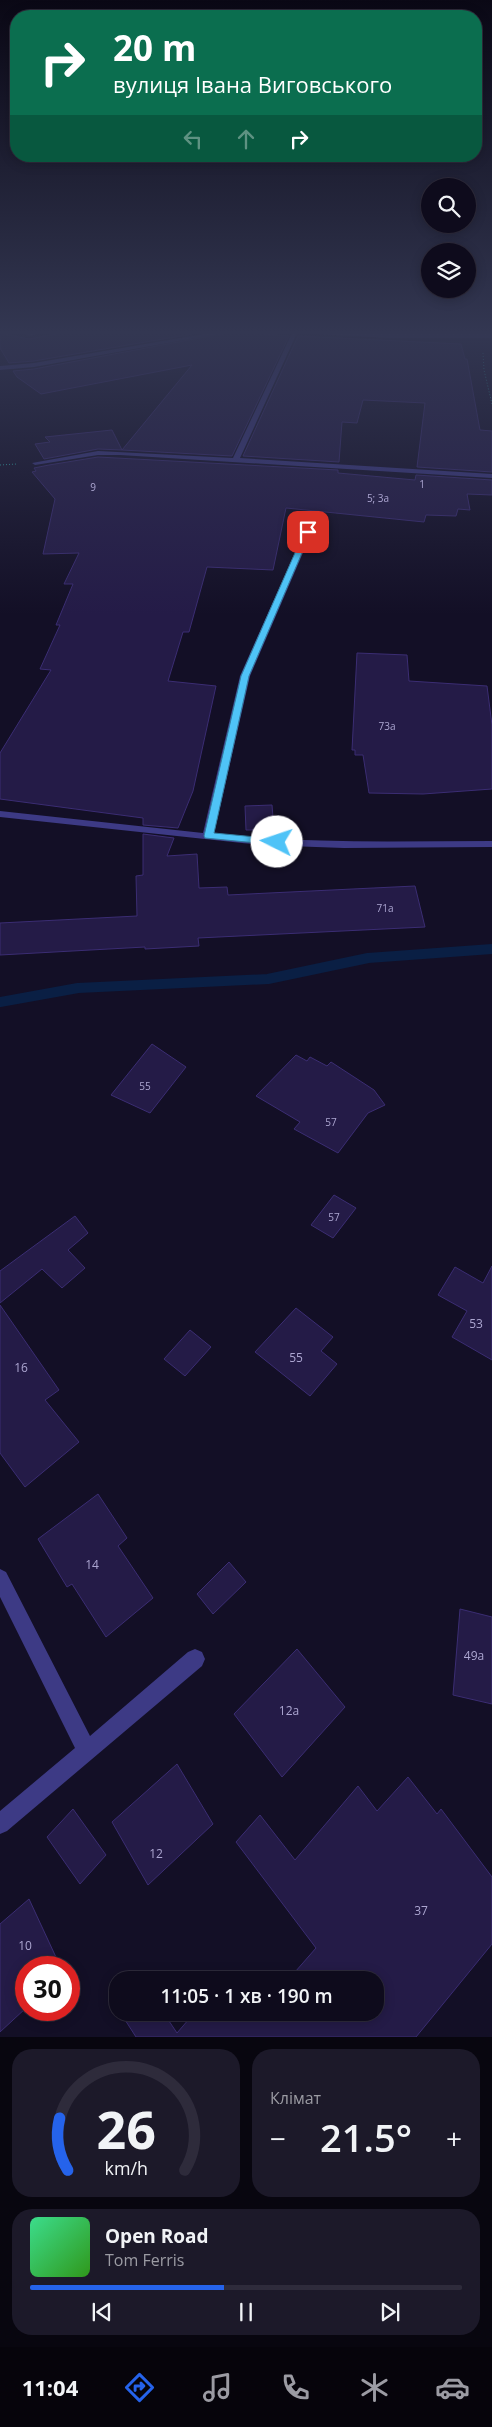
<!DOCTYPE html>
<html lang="uk">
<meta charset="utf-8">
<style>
:root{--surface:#0e0b1c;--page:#1c1929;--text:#f1f3f6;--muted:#9b9ba3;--line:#2e2b3b;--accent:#2563eb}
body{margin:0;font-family:"Open Sans",sans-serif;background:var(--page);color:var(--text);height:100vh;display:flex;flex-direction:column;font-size:19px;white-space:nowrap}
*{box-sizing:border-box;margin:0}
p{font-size:16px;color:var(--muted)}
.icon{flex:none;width:28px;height:28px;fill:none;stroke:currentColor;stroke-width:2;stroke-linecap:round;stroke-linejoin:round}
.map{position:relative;height:2037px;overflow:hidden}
.drawer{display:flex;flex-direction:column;gap:12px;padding:12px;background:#08060f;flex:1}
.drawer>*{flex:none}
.hud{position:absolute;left:10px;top:10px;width:472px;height:152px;border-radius:20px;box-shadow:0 2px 12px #0003,0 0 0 1px var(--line);background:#0b6e4f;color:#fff;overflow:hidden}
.fabs{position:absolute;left:421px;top:178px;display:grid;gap:10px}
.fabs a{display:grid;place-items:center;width:55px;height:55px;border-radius:50%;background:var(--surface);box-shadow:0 2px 12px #0003,0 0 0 1px var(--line);font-size:25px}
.speed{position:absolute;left:15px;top:1956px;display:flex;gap:10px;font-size:25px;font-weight:700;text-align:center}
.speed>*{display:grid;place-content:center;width:65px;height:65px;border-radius:50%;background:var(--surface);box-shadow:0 2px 12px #0003,0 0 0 1px var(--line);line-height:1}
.speed .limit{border:8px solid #d22;background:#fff;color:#111}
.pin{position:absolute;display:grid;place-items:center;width:42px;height:42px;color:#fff;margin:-21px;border-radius:10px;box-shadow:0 2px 8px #0006}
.me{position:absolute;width:55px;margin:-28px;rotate:274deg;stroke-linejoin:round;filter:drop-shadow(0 0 4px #0008)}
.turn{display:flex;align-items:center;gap:18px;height:105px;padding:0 20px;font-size:22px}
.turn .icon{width:65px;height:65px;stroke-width:2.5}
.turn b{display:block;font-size:35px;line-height:42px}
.lanes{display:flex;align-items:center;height:48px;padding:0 20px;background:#0003;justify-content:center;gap:25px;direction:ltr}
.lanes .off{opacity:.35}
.big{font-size:38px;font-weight:600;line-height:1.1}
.drawer .card{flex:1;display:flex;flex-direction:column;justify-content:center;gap:8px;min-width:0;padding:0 18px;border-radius:20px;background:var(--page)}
.drawer .dial{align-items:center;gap:0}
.dial svg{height:130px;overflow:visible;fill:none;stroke:var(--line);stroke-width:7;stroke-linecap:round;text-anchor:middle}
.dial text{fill:var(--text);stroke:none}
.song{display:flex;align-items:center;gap:15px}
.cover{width:60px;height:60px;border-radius:8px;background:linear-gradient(135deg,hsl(150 70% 55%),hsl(110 70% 35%))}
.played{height:5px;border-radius:2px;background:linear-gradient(90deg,var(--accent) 45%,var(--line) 45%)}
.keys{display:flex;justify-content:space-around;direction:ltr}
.heat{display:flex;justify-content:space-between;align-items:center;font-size:28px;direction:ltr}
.drawer .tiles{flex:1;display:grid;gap:12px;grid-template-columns:1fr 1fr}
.card:last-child{grid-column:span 2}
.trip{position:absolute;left:109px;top:1971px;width:275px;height:50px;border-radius:20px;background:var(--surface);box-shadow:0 2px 12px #0003,0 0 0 1px var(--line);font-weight:600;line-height:50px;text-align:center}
.menu{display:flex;height:80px;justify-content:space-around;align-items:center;background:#06040b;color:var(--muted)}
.menu .icon{width:35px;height:35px}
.menu .on{color:var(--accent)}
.menu b{font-size:22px;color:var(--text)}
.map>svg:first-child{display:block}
</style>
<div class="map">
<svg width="492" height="2037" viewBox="0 0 492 2037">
<rect width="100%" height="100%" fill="#130f26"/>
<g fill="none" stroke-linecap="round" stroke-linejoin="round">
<polyline stroke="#0a1f44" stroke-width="5" points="0,333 5,330"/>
<polyline stroke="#0a1f44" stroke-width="10" points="0,1002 78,988 268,979 368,958 492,949"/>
</g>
<g fill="#241b47" stroke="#3b2d73">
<polygon points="78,330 216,330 34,361 9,363 0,348 0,333 29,339"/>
<polygon points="242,330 263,330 264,334 289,336 232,456 122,450 192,365 41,394 17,377 13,371 34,369"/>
<polygon points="298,336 461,344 465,359 467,359 480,430 492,431 492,472 417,467 425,403 363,400 357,423 342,422 339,462 243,456"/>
<polygon points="112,430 122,450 98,449 44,459 35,444 50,442 45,437"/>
<polygon points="98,457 338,470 338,473 415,480 416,475 492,480 492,495 467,494 470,510 458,509 456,516 426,515 424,522 286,508 273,570 207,567 189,632 183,632 168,681 216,686 193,791 178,828 143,825 143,818 0,799 0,753 51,670 40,669 60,625 56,625 73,584 64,584 79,553 43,554 55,499 32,472 36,471 34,468 49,465"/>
<polygon points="357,653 407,655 409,681 487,686 492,725 492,789 423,794 369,793 363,755 355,755 355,750 352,750"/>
<polygon points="272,805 274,830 246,830 245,806"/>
<polygon points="143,834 174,838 167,856 197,854 199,888 227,887 228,895 415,886 425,927 198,938 199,946 145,949 145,947 0,955 0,923 137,916 136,876 143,875"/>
<polygon points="152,1044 186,1067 150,1113 111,1095"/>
<polygon points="296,1055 307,1061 310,1057 327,1066 331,1062 374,1090 385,1105 368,1113 338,1153 294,1129 300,1122 256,1096"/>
<polygon points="334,1195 356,1208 333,1238 311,1225"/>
<polygon points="75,1216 88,1233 68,1250 85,1268 62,1288 42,1269 0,1303 0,1271"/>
<polygon points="492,1266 492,1360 452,1337 467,1311 438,1295 455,1267 483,1283"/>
<polygon points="0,1305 59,1390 45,1400 79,1442 25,1487 0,1453"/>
<polygon points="296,1308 333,1337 321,1351 337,1364 310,1396 255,1352"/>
<polygon points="190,1330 211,1347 185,1376 164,1359"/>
<polygon points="98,1494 127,1538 118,1546 153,1598 106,1637 72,1584 67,1587 38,1539"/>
<polygon points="229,1562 246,1582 213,1614 197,1594"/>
<polygon points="460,1609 492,1617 492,1704 453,1695"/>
<polygon points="297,1649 345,1707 282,1777 234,1714"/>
<polygon points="177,1764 213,1824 148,1885 112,1822"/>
<polygon points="408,1777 437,1814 441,1809 492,1877 492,1944 416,2037 136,2037 120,2012 163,2012 177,2033 195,2012 245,2012 251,2021 258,2012 375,2012 375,1980 288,1980 316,1948 236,1842 260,1815 295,1860 358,1786 377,1811"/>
<polygon points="73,1809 106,1855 80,1884 47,1837"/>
<polygon points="29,1899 61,1968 26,1968 26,2008 0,2032 0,1924"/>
</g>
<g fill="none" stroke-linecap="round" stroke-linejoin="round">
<g stroke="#2fb8b0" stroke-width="1" stroke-dasharray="1 2" stroke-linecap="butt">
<polyline points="483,353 484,370 492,404"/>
<polyline points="0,465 17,464"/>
</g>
<g fill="#3d3a85" fill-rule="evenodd">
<polygon points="42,330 54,330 29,336 26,334"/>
<polygon points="227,330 240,330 34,367 0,370 0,366 34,363"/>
<polygon points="272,330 390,334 492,334 492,338 390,338 297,333 240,458 492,474 492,478 120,455 98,455 35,465 32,463 98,451 233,458 292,333"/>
<path d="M305,530l7,2 -62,144 -36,158c92,10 185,7 278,7v6l-148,1 -84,-3 -260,-28v-6l203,22 37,-157z"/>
<polygon points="0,1569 6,1572 90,1736 188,1652 195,1649 202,1652 205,1659 202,1666 7,1831 0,1834 0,1811 75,1748 0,1597"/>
</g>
</g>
<linearGradient id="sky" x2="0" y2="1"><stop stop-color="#0a0815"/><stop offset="0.54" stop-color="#333752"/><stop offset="1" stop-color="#333752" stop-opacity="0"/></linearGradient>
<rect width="492" height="615" fill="url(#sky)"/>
<polygon fill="#4fc3f7" stroke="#337fa1" points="305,530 311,532 249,676 214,833 277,839 282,842 277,845 205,838 204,836 241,676"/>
<g text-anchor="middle" stroke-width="5" stroke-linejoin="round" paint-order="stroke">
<g font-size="10" fill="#aca6d1">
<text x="422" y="488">1</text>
<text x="93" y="491">9</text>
<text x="378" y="502">5; 3а</text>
<text x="387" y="730">73а</text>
<text x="385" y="912">71а</text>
<text x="145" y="1090">55</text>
<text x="331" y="1126">57</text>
<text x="334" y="1221">57</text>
</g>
<g font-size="12" fill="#aca6d1">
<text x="476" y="1328">53</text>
<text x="296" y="1362">55</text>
<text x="21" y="1372">16</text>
<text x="92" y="1569">14</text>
<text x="474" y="1660">49а</text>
<text x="289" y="1715">12а</text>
<text x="156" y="1858">12</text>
<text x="421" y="1915">37</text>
<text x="25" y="1950">10</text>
</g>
</g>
</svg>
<div class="fabs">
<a><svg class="icon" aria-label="search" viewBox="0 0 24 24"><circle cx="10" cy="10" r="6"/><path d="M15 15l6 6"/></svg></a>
<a><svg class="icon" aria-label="layers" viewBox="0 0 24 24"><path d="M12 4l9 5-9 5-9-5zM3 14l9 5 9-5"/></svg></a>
</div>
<div class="speed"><div class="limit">30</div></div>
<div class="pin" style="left:308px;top:532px;background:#d93025"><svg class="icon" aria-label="arrive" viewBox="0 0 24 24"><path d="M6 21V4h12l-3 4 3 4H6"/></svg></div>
<svg class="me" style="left:277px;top:842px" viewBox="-20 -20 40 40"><circle r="19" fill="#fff"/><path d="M0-13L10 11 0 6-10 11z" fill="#4fc3f7"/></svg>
<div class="trip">11:05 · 1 хв · 190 m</div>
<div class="hud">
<div class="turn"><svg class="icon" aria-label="right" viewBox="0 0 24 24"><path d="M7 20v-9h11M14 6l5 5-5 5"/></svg><div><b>20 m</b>вулиця Івана Виговського</div></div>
<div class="lanes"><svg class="icon off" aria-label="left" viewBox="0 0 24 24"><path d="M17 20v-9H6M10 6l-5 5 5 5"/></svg><svg class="icon off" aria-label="ahead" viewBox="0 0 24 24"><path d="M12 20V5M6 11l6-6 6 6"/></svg><svg class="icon" aria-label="right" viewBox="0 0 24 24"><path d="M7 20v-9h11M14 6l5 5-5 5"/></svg></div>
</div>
</div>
<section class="drawer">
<div class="tiles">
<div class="card dial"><svg viewBox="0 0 100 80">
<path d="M14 69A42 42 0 1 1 86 69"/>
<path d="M14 69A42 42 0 0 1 9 37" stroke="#2563eb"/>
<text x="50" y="56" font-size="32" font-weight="700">26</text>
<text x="50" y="72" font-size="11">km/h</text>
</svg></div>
<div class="card"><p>Клімат</p>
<div class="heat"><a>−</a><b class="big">21.5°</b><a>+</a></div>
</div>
<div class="card">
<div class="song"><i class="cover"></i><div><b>Open Road</b><p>Tom Ferris</p></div></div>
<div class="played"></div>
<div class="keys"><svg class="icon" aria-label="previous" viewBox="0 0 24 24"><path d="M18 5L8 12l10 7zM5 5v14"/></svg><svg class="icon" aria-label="pause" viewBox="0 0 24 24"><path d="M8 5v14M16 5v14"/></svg><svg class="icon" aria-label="next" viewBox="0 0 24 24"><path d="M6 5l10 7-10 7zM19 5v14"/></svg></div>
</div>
</div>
</section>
<nav class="menu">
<b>11:04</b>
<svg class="icon on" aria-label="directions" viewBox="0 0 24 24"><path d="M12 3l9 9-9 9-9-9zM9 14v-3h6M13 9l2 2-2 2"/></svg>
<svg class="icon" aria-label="music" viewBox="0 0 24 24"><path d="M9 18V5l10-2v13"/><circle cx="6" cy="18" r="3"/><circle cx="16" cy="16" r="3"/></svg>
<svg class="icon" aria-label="phone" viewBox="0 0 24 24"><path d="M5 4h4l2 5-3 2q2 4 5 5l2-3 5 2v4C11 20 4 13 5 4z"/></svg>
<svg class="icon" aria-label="climate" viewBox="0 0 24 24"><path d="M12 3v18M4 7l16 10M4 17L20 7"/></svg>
<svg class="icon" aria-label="car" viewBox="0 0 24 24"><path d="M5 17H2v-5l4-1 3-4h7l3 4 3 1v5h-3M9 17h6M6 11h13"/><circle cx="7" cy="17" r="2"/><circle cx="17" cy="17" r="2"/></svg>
</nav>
